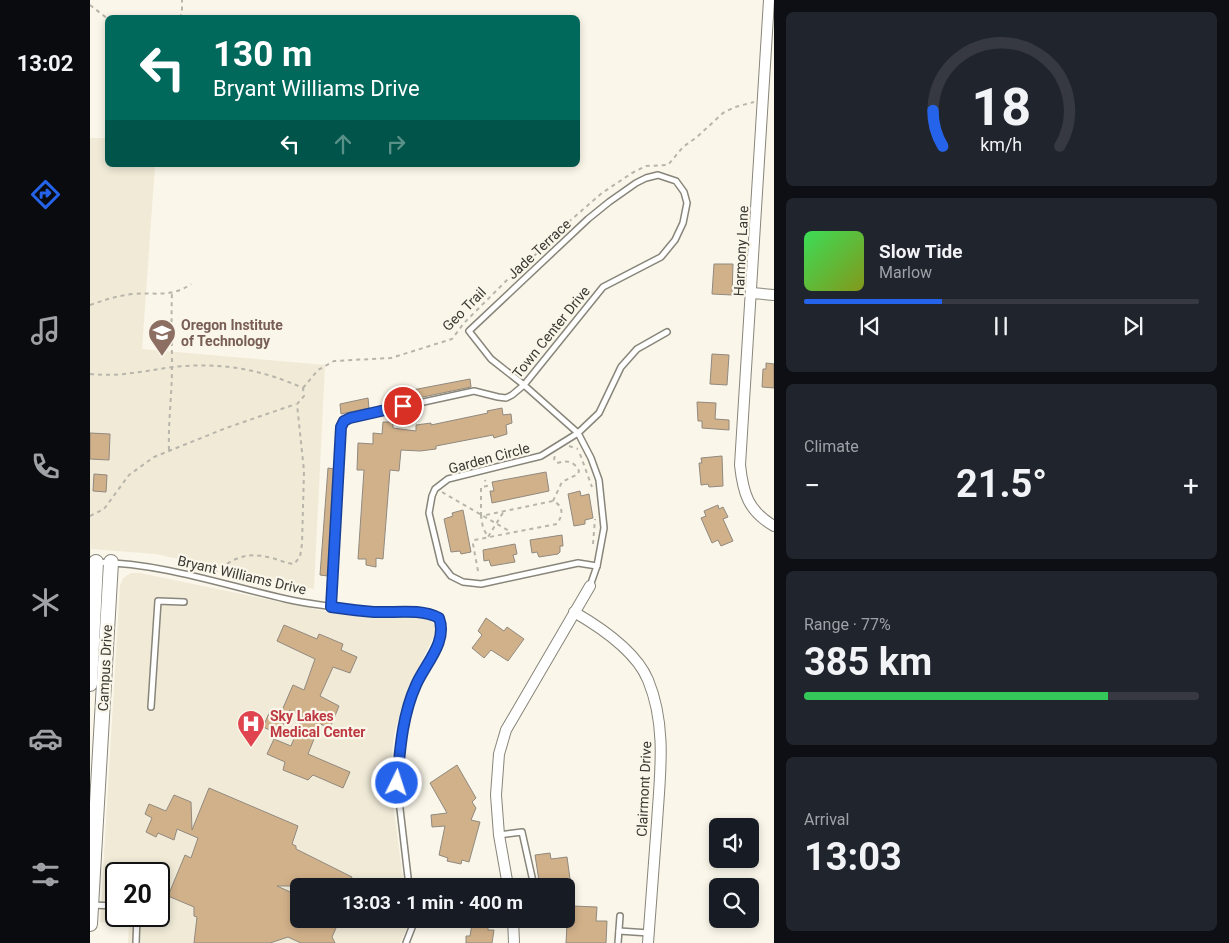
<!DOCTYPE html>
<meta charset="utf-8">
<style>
:root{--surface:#171b24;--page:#20242c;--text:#f1f3f6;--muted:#9ea1a6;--line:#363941;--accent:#2563eb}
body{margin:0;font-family:Roboto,sans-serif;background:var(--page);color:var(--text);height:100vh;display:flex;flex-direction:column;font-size:19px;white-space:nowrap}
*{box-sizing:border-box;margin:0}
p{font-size:16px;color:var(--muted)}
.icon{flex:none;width:28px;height:28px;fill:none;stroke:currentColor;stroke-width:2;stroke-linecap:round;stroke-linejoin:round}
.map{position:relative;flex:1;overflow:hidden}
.side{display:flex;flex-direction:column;gap:12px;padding:12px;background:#0d0f14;width:455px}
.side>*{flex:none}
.banner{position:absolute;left:15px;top:15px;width:475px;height:152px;border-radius:8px;box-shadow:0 2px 8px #0003;background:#00695c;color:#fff;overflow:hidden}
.fabs{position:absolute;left:619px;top:818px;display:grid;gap:10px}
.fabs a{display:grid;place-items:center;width:50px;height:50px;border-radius:8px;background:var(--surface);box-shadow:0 2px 8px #0003;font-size:25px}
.speed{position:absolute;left:15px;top:862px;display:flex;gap:10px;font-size:25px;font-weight:700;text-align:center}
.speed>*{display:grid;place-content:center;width:65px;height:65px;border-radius:50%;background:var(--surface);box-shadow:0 2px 8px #0003;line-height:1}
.speed .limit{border:2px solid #111;border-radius:8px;background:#fff;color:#111}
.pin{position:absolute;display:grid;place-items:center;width:42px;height:42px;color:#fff;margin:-21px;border:2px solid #fff;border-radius:50%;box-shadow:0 1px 5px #0007}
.me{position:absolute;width:55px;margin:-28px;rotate:4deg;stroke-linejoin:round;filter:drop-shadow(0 0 4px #0008)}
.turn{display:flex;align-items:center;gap:18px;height:105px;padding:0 25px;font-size:22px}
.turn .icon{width:65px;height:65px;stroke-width:2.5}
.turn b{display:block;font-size:35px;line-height:42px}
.lanes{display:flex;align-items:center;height:48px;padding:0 25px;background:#0003;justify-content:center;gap:25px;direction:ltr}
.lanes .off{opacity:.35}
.big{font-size:38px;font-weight:700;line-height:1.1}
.side .tile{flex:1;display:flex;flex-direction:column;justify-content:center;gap:8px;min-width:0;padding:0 18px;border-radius:8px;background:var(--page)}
.side .dial{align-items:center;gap:0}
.dial svg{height:130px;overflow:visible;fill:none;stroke:var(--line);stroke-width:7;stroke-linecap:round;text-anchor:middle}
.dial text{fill:var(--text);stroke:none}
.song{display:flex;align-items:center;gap:15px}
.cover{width:60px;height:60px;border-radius:8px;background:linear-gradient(135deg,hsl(130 70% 55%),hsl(70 70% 35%))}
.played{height:5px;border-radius:2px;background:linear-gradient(90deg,var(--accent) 35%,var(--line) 35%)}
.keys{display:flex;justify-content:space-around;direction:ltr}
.heat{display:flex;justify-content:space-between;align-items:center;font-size:28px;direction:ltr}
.charge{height:8px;border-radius:4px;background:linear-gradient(90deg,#34c759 77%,var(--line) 0)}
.trip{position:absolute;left:200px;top:878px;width:285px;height:50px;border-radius:8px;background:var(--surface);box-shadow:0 2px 8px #0003;font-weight:700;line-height:50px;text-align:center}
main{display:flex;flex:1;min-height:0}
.tab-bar{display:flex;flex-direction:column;width:90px;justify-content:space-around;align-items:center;background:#090b0e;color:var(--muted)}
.tab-bar .icon{width:35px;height:35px}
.tab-bar .selected{color:var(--accent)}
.tab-bar b{font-size:22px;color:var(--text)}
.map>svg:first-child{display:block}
</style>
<main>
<nav class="tab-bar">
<b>13:02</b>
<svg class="icon selected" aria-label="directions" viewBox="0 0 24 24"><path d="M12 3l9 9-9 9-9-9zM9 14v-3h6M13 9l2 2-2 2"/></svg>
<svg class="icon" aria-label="music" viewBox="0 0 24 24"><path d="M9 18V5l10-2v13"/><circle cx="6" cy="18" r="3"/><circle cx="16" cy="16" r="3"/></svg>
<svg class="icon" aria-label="phone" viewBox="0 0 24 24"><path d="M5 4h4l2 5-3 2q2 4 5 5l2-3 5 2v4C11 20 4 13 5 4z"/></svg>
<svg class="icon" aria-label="climate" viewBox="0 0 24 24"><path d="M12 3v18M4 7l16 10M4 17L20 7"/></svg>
<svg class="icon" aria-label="car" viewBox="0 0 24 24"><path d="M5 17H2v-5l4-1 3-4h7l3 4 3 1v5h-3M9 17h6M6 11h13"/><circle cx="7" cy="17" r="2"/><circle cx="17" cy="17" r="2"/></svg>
<svg class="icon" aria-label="filters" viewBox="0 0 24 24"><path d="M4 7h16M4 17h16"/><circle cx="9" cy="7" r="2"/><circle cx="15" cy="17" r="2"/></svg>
</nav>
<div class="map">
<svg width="684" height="943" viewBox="0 0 684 943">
<rect width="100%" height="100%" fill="#faf6e9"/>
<g fill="#f0ead7" fill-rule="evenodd">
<polygon points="0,138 17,138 18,165 65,165 52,349 235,365 224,589 66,554 1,549 0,565"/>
<path d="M41,573h9l194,40 31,4h52l11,2 6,5 3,6 -27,54 -9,25 -7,26 -3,26v28l13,97h-105v33h109v7l-8,17h-272l1,-18 -29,-3 20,-336 3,-8zM26,874h43v42h-43z"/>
</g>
<g fill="#d1b18a" stroke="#91897f">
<polygon points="624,264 643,264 642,295 622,294"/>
<polygon points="622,354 639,355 637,385 620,384"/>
<polygon points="676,363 684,364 684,388 672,387 673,369 676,369"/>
<polygon points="380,379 381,387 314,401 312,392"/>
<polygon points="278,398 279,408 251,414 250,404"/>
<polygon points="607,402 626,403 625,419 639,420 639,430 612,428 612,421 608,421"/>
<polygon points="412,408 413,415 421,414 422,423 416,425 417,434 404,438 403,435 346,446 346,449 330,451 311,450 309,471 300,470 293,559 286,558 286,567 276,565 276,559 268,559 274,470 267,470 268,443 283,444 283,433 292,434 293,422 303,422 303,428 326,431 326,425 341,423 341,425 398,413 397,411"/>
<polygon points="0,433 20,434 19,460 0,459"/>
<polygon points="632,456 633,486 619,487 618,484 611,485 609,463 612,463 611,458"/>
<polygon points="238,468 244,469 238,576 230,575"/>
<polygon points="456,472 459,491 402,503 400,491 404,491 402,482"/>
<polygon points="4,474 17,475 16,492 3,491"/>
<polygon points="490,491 491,496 499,494 503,518 495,520 495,524 484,526 478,494"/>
<polygon points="628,505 629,509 633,507 638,517 633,519 643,541 631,546 628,540 622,543 611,518 616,516 614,511"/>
<polygon points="373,510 381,552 371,554 370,551 361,552 354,519 363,516 362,513"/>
<polygon points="472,535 473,546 470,546 470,552 468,554 449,557 447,552 442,553 440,540"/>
<polygon points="425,544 427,554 423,555 425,562 401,566 399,560 394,561 393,550"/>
<polygon points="396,618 414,631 417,627 434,639 418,661 401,650 394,658 382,648 392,635 388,631"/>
<polygon points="194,625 227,639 229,634 253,644 251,650 267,657 260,673 243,667 230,696 249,706 240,728 230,724 218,754 260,772 253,788 223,775 218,780 193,770 195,762 177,754 184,739 201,746 213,716 200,710 189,734 173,727 180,711 190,715 203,685 214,690 225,659 187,641"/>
<polygon points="367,765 386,798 382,802 386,808 381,820 390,822 379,862 372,860 371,864 357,861 358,858 349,855 355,826 342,827 341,815 357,813 340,783"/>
<polygon points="119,788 208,826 202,844 206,846 206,849 262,877 258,886 187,886 209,896 209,919 250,919 242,937 245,943 211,943 198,937 180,943 104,943 107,917 104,916 104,907 78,896 95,855 101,858 108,838 87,829 84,840 68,833 66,837 56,832 62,818 55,814 59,804 76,811 84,795 101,802 102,830"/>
<polygon points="460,853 461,859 477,857 481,886 458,886 457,880 449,881 445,855"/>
<polygon points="482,906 507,907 506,921 517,921 516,943 476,943 477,924 481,925"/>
<polygon points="382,924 398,926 398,930 404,930 402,943 376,943 376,936 380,936"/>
</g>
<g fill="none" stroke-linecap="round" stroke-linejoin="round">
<defs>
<g id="lane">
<path d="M6,562c69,2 124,22 190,37 27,6 55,9 82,12 23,2 50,-4 71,7l3,9 -2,12 -25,47 -14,50 -4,47 12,103"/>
<polyline points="507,566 488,563 391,584 373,582 361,576 351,563 339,513 342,496 345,489 358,479 451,456 488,433 509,413 531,367 547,349 577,332"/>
<polyline points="241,607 251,427 254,421 260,418 384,391 408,397 416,398 422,395 434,385 513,287 571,257 585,240 593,223 597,203 594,192 586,181 568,175 556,178 546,183 519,202 498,219 379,331 401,359 434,385 488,433 501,458 509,480 514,528 507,566 500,586"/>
<polyline points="61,707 68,601 94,602"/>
<polyline points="409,835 432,832 444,886"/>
<polyline points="2,905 26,906"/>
<polyline points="529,931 559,933"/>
<polyline points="46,943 47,916"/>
<polyline points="316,943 323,925 323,919"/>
<polyline points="528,943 530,916"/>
</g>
<g id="street">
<path d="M679,0l-29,465c3,28 8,46 34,61"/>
<polyline points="662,293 684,295"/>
<path d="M484,612c26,15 62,39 74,68 19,46 12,94 9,142 -3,40 -6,81 -9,121"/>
<polyline points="418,886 409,835 406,795 409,754 416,730 500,586"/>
<polyline points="423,919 424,943"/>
</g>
<g id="secondary">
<polyline points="0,684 6,562"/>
<polyline points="0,924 21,562"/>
</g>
</defs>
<use href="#lane" stroke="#88857a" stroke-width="8"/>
<use href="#street" stroke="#88857a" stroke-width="12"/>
<use href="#secondary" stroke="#88857a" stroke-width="16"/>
<g stroke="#b8b5ab" stroke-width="2" stroke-dasharray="4 4" stroke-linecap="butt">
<polyline points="0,5 18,19"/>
<polyline points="90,18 92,13 92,0"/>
<path d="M0,305c14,-5 27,-9 42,-11 23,-2 39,4 59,-10"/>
<path d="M0,374c31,3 53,-3 83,-7 48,-5 87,2 130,21l1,8 -7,8"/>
<polyline points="213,388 228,370 244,361 301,358 362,339 374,323 418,279 463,239 474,226 512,193 542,173 556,166 578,165 593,147 607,137 633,113 645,107 664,102"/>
<polyline points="479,446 488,449"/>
<path d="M79,450c-1,-28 3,-55 3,-83 0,-25 -1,-49 0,-74"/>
<polyline points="490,454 502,487"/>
<polyline points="352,492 419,531"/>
<path d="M463,501l9,-19 16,-8 1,-3c-5,-10 -12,-11 -22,-8l-3,-4 1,-3"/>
<polyline points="0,516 14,509 39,475 64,457 136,428 206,404"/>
<polyline points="391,516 391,487 397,486 395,480"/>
<polyline points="503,544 505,519"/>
<path d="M388,571l-5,-27 1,-4 83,-16c6,-9 7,-18 -4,-23l-72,15 2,12 5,9 16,-26"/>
<path d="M124,573c20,-15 32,-22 58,-15 7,2 14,5 22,6l6,-7 2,-13 2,-73 -7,-67"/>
</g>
<use href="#lane" stroke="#fff" stroke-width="5"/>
<use href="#street" stroke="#fff" stroke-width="10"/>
<use href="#secondary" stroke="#fff" stroke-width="14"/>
</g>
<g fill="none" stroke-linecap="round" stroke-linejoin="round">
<defs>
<path id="route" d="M307,783c3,-33 5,-67 19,-98 9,-21 32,-43 23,-67 -19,-10 -44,-5 -65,-6 -15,-1 -29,-3 -43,-5l10,-180 3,-6 6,-3 53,-12"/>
</defs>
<use href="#route" stroke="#184099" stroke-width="12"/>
<use href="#route" stroke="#2563eb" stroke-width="9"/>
</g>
<defs>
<symbol id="university-pin" viewBox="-11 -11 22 30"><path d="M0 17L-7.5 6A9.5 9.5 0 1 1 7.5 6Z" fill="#8d6e63" stroke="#faf6e9"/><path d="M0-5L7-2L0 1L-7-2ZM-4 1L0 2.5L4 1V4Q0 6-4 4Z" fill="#fff"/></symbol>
<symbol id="hospital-pin" viewBox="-11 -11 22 30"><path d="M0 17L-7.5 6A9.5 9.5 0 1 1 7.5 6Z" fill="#e0444e" stroke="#faf6e9"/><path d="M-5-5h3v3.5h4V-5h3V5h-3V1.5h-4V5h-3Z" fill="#fff"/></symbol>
</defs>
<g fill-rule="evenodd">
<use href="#university-pin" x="56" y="317" width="32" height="43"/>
<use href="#hospital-pin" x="145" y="708" width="32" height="43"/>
</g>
<g text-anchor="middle" stroke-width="4.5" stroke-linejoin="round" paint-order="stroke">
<g font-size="14" fill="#3a3934" stroke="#faf6e9">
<text transform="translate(449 249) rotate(-43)" y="5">Jade Terrace</text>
<text transform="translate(651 251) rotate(-87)" y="5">Harmony Lane</text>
<text transform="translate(374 309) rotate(-45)" y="5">Geo Trail</text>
<text transform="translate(461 332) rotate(-51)" y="5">Town Center Drive</text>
<text transform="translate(399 458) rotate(-15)" y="5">Garden Circle</text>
<text transform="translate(152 575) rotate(13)" y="5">Bryant Williams Drive</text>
<text transform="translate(15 668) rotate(-87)" y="5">Campus Drive</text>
<text transform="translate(554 789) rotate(-87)" y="5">Clairmont Drive</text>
</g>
<g font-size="14" font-weight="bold" fill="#785e54" stroke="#faf6e9" text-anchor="start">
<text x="91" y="330">Oregon Institute<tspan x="91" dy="16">of Technology</tspan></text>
</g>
<g font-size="14" font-weight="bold" fill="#be3a42" stroke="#faf6e9" text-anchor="start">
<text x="180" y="721">Sky Lakes<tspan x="180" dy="16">Medical Center</tspan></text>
</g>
</g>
</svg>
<div class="fabs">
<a><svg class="icon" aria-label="sound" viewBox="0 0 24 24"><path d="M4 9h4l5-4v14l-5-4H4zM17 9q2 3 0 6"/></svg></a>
<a><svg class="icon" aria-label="search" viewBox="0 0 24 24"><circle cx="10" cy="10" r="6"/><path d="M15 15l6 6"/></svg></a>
</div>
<div class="speed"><div class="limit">20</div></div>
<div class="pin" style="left:313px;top:406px;background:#d93025"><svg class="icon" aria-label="arrive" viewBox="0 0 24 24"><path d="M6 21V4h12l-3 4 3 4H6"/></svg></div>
<svg class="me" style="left:307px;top:783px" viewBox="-20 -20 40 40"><circle r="17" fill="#2563eb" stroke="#fff" stroke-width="3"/><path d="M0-11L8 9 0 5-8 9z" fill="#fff"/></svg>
<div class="trip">13:03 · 1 min · 400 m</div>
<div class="banner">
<div class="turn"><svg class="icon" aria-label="left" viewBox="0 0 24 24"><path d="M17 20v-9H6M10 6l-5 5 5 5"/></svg><div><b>130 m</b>Bryant Williams Drive</div></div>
<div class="lanes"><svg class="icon" aria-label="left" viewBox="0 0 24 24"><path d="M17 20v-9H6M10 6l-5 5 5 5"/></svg><svg class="icon off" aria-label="ahead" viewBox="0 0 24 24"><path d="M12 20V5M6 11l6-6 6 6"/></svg><svg class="icon off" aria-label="right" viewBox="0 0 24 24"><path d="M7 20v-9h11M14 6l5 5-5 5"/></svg></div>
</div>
</div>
<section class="side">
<div class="tile dial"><svg viewBox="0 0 100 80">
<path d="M14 69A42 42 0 1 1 86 69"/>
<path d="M14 69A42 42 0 0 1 8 47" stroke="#2563eb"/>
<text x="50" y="56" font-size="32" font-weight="700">18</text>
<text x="50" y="72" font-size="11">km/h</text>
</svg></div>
<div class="tile">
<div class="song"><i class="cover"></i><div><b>Slow Tide</b><p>Marlow</p></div></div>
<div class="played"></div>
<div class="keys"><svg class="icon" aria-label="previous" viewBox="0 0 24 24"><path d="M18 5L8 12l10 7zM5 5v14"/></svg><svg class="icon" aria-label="pause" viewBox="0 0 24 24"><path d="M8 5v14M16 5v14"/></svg><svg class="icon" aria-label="next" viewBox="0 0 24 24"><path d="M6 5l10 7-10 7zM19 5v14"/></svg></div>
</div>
<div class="tile"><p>Climate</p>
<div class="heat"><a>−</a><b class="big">21.5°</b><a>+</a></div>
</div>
<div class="tile"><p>Range · 77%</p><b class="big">385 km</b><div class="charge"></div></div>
<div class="tile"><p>Arrival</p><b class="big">13:03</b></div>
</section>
</main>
